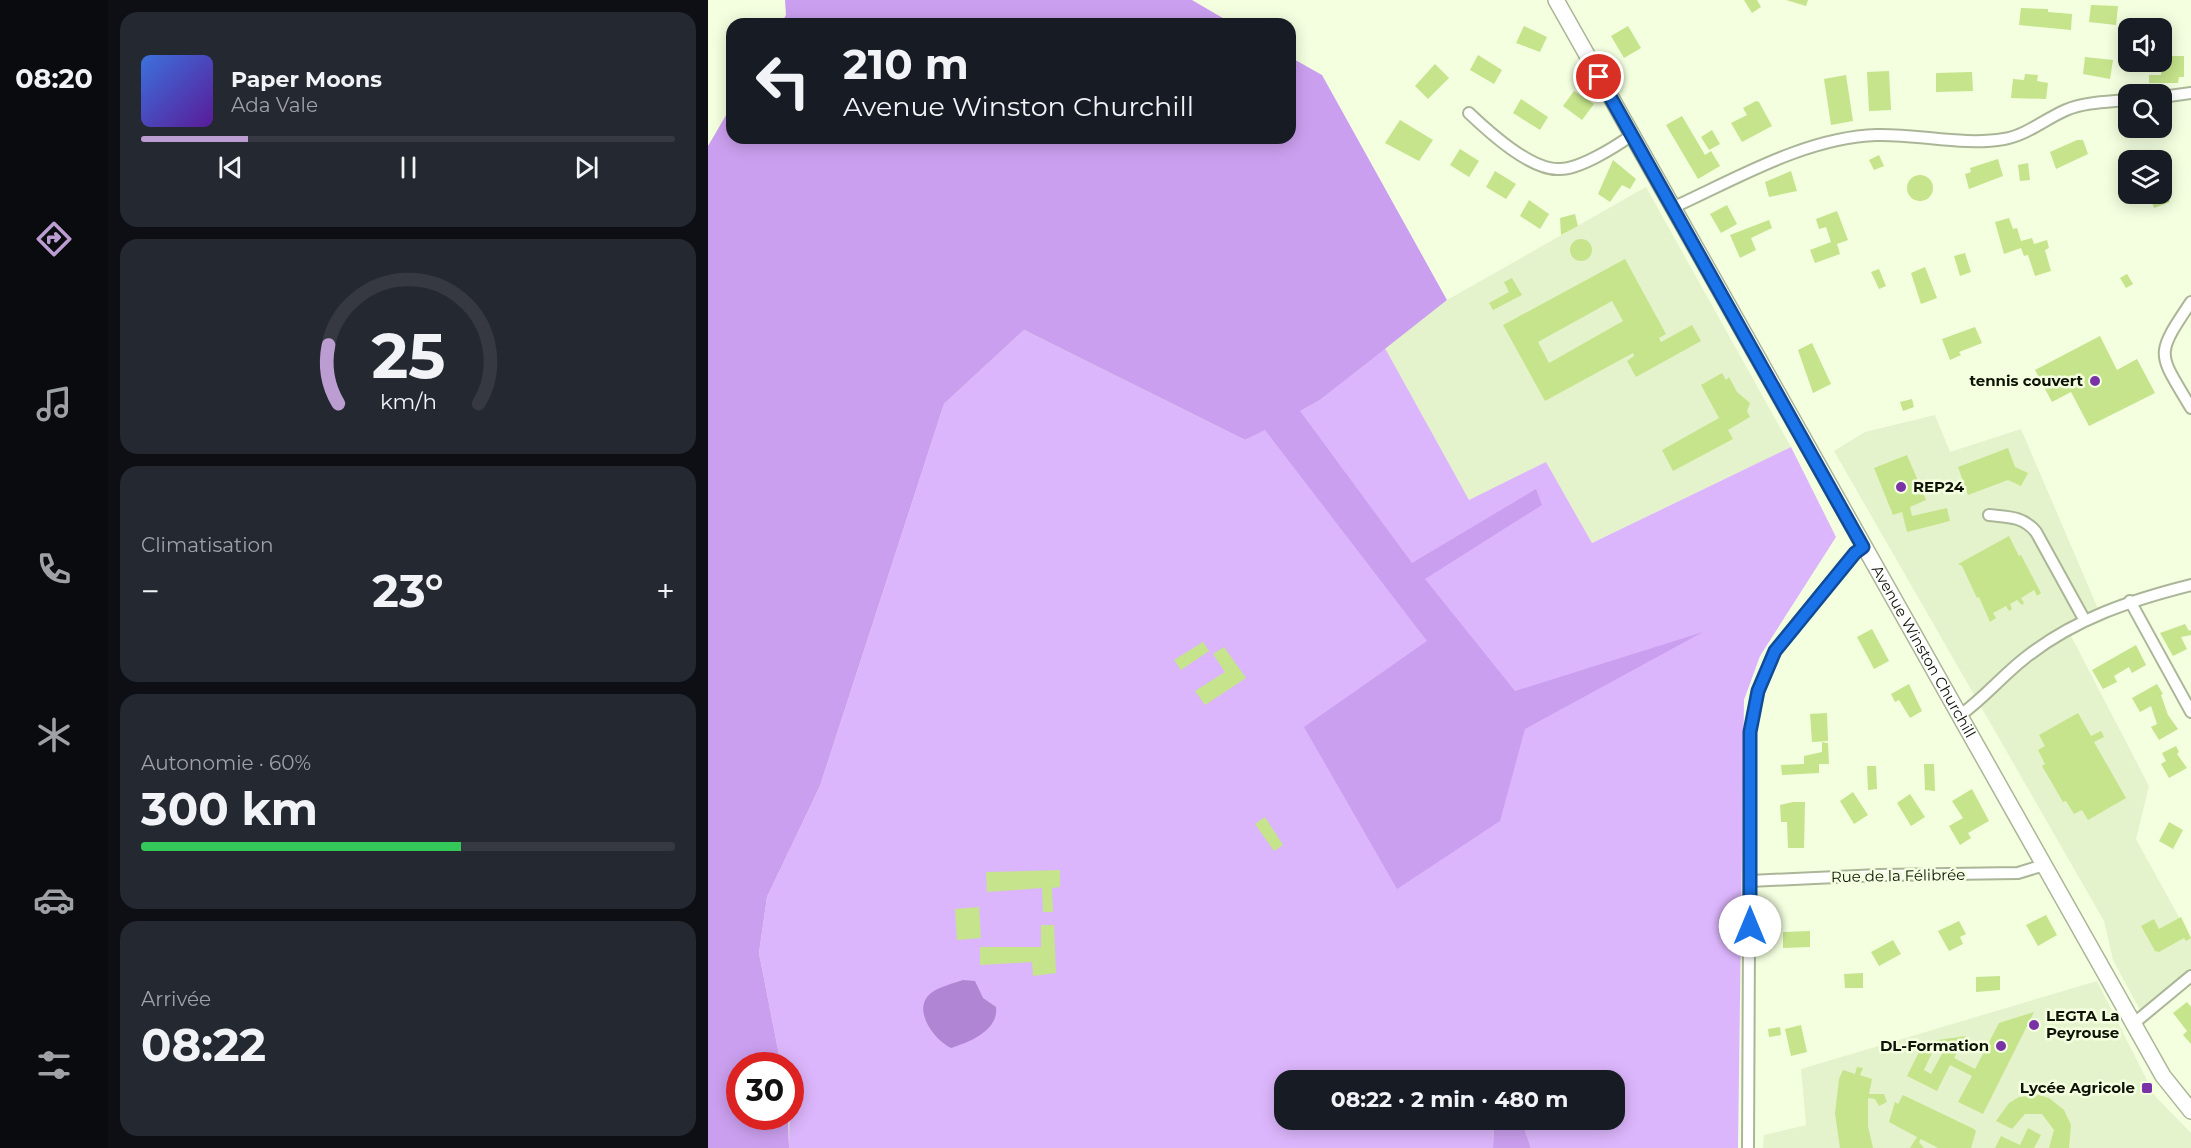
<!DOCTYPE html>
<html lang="fr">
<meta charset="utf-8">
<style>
:root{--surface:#171b24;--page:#242831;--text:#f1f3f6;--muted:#9ea1a6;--line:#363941;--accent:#bb9dd2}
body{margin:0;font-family:Montserrat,sans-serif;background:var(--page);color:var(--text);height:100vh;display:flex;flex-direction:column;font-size:22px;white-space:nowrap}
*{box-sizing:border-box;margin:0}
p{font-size:20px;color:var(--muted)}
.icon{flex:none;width:33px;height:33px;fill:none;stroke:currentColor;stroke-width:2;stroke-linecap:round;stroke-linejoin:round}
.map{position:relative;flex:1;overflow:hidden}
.panel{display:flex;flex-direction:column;gap:12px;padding:12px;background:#0d0f14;width:600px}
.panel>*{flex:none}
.top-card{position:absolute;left:18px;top:18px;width:570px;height:126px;border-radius:18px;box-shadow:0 3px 15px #0003;background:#171b24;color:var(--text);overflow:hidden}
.tools{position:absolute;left:1410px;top:18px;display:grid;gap:12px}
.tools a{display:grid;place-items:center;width:54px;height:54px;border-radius:12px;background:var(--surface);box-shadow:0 3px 15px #0003;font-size:30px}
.speed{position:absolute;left:18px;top:1052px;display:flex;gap:12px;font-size:30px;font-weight:700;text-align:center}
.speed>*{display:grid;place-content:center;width:78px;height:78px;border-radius:50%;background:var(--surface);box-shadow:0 3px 15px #0003;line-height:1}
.speed .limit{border:9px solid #d22;background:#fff;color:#111}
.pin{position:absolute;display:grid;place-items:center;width:51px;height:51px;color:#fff;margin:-26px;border:3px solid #fff;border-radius:50%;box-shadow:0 2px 6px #0007}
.me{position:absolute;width:66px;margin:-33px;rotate:0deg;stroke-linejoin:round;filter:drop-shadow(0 0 4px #0008)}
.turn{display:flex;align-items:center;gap:21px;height:126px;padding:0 18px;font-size:27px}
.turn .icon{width:78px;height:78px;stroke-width:2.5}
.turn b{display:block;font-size:42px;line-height:51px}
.big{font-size:45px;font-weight:700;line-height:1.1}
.panel .card{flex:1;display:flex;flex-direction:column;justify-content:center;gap:9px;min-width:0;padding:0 21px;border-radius:18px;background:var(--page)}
.panel .dial{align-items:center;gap:0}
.dial svg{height:156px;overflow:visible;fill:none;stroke:var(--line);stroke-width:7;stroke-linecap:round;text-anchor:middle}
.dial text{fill:var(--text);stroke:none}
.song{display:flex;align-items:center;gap:18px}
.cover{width:72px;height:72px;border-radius:9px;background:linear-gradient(135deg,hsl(220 70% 55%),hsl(270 70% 35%))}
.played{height:6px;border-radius:3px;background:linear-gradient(90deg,var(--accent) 20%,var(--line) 20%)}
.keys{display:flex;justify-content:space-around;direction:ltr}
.heat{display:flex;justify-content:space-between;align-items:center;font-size:33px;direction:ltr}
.charge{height:9px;border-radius:4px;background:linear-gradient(90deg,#34c759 60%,var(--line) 0)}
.trip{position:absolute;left:566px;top:1070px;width:351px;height:60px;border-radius:18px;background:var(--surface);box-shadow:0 3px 15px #0003;font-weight:700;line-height:60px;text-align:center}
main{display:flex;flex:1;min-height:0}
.tabs{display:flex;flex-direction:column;width:108px;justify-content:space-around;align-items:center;background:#090b0e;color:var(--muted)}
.tabs .icon{width:42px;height:42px}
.tabs .current{color:var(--accent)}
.tabs b{font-size:27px;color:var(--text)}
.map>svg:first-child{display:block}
</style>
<main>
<nav class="tabs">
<b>08:20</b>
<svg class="icon current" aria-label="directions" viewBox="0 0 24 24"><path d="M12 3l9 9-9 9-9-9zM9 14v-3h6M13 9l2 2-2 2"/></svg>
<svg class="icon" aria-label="music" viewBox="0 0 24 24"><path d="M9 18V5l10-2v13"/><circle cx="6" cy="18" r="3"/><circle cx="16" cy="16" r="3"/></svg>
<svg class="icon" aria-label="phone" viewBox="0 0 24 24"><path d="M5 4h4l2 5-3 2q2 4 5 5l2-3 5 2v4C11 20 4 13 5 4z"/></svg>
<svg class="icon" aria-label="climate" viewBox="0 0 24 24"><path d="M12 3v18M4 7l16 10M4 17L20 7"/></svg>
<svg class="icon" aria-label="car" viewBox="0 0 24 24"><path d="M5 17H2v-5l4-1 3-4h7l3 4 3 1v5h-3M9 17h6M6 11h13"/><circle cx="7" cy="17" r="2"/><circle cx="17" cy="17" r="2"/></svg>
<svg class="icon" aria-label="filters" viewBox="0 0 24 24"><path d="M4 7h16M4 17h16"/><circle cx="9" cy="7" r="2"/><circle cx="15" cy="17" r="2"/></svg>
</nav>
<section class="panel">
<div class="card">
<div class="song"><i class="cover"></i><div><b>Paper Moons</b><p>Ada Vale</p></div></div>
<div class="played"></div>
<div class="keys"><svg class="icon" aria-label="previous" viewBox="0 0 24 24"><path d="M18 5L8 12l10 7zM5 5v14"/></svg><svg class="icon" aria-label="pause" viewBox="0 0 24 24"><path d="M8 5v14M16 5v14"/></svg><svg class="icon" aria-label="next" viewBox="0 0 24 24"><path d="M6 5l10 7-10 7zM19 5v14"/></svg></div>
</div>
<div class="card dial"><svg viewBox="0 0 100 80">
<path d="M14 69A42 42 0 1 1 86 69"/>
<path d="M14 69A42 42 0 0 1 9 39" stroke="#bb9dd2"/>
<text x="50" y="56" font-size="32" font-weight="700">25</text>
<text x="50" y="72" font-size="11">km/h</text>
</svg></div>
<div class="card"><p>Climatisation</p>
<div class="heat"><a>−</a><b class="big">23°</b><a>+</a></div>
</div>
<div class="card"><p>Autonomie · 60%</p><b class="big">300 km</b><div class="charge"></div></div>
<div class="card"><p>Arrivée</p><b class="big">08:22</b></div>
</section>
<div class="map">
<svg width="1483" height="1148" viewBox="0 0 1483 1148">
<rect width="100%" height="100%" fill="#f3ffdf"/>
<g fill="#e5f3cd">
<polygon points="938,187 1083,447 884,543 838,463 761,501 677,348 739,300"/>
<polygon points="1227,415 1242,452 1313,429 1394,618 1363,636 1441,786 1428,839 1483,939 1483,969 1432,1010 1405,960 1396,921 1126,451 1157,432"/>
<polygon points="1389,981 1447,1096 1483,1133 1483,1148 1055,1148 1056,1135 1098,1125 1093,1069"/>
</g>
<polygon fill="#dcb6fc" points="316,330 537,440 612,400 677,348 761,500 838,462 884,543 1083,447 1128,537 1052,656 1036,700 1030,1148 823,1148 813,1119 906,1119 906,1080 576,1080 576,1119 786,1119 785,1148 81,1148 82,1065 73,1065 51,953 59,897 112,786 236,404"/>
<g fill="#cb9fef">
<polygon points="77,0 484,0 525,24 73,24 78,15"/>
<polygon points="582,57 614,75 739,300 612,400 592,411 704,563 828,489 834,505 717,579 807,691 995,632 817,729 792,821 689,889 596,727 719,641 557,430 537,440 316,330 236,404 112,786 59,897 51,953 73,1065 32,1065 32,1116 80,1116 81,1148 0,1148 0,146 24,105 24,138 582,138"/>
<polygon points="786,1119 813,1119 823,1148 785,1148"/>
</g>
<path fill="#b085d3" d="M255,980l12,1 8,17 13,9c3,23 -26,35 -45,41 -17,-8 -40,-39 -20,-55 8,-6 23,-10 32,-13z"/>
<g fill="#c5e48b" fill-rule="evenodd">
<polygon points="1036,0 1049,0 1053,7 1044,13"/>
<polygon points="1078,0 1100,0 1098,6"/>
<polygon points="1383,5 1410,6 1408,25 1381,22"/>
<polygon points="1313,8 1340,9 1340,12 1364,14 1363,30 1311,25"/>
<polygon points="816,26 839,37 832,52 808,43"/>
<polygon points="920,26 933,48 916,58 903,36"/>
<polygon points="770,55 794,70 786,84 762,70"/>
<polygon points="1454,56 1476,56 1476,77 1471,77 1470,83 1441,83 1441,75 1453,75"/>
<polygon points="1377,57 1405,60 1402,79 1375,74"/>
<polygon points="727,64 741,78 720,99 707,86"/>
<polygon points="1181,71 1183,110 1161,111 1159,72"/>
<polygon points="1264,72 1265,91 1228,92 1228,73"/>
<polygon points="1317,74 1330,75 1329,81 1340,83 1338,99 1303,98 1305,79 1316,80"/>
<polygon points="1138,75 1145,121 1123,125 1116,79"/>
<polygon points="866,91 886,104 874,120 855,106"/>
<polygon points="813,99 840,117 832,130 805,113"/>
<polygon points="1048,101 1051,102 1064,126 1034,142 1023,123 1039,115 1035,108"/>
<polygon points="974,116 997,155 1003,151 1012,166 990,179 958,125"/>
<polygon points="692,120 725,140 711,161 677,143"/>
<polygon points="1004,130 1012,144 1001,150 993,137"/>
<polygon points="1369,140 1375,140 1380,154 1348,169 1342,152"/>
<polygon points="752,149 771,161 761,177 742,165"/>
<circle cx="1457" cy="156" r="4.5"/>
<polygon points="1171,155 1176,166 1166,170 1161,160"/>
<polygon points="1290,159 1295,176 1261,189 1257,174 1263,172 1262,168"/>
<polygon points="905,160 928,179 922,189 914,185 902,202 890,194"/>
<polygon points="1320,163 1322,180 1312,181 1310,165"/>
<polygon points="787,171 808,184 798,199 778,187"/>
<polygon points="1083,171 1089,191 1061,197 1057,182"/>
<circle cx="1212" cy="188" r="13"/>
<polygon points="1454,182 1462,202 1446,208 1441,194 1454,194"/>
<polygon points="821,200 841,214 832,229 812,216"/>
<polygon points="1019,205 1029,224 1013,233 1002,214"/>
<polygon points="1129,211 1140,240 1129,244 1132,254 1107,263 1102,250 1123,242 1118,227 1111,229 1108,219"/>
<polygon points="867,214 870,226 853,235 852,218"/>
<polygon points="1301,218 1305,229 1309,228 1313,241 1324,238 1326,244 1339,240 1341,248 1337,250 1343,271 1327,276 1320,255 1316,256 1313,248 1296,254 1287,222"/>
<polygon points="1061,220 1064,228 1043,238 1048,250 1032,258 1022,235"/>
<circle cx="873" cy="250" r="11"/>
<polygon points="1257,253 1263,272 1252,276 1246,256"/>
<path d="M917,259l41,75 -7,4 2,4 31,-17 9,16 -65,36 -9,-16 7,-5 -1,-3 -88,48 -42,-76zM904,301l11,20 -74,42 -11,-21z"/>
<polygon points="1217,267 1229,298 1213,304 1203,273"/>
<polygon points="1171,269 1178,286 1171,289 1163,272"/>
<polygon points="1419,274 1425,284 1418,288 1412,278"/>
<polygon points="804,278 814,295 785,310 781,303 801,292 796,282"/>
<polygon points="1267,327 1274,343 1251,352 1253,355 1242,360 1234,339"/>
<polygon points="1392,336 1409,370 1429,359 1447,393 1381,426 1363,392 1344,402 1327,370"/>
<polygon points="1104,343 1123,384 1105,393 1090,350"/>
<polygon points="1014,373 1018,380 1021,377 1029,392 1042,403 1039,411 1042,417 1020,430 1025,439 965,471 954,450 1011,418 993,385"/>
<polygon points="1204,399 1206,407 1195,411 1192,402"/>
<polygon points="1300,448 1307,467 1320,473 1313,486 1300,480 1260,495 1250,467"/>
<polygon points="1199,455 1218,500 1202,507 1204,516 1239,508 1242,521 1199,532 1194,512 1185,515 1166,468"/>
<polygon points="1301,536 1311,556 1313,555 1333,593 1329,596 1326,590 1313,598 1316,603 1314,605 1309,600 1302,604 1304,609 1301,611 1298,606 1285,613 1288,618 1282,622 1271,597 1269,598 1254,566 1250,564"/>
<polygon points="1477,624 1481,631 1483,630 1483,635 1473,637 1479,649 1465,656 1452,633"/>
<polygon points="1164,629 1181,661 1166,669 1149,637"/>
<polygon points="495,642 501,651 473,670 466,660"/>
<polygon points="1428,645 1438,665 1424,673 1421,667 1406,676 1409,682 1395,689 1384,670"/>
<polygon points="516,647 538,678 497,705 487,691 517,672 505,654"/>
<polygon points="1201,684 1214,711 1202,718 1191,700 1187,702 1183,694"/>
<polygon points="1449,684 1455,694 1453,695 1460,715 1470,729 1451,740 1443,727 1449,724 1443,706 1432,712 1424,698"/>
<polygon points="1119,713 1120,741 1104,742 1102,714"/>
<polygon points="1370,713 1383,736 1393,731 1396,737 1386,742 1418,798 1380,820 1374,810 1366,814 1358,801 1355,802 1334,766 1337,764 1330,750 1337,746 1331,735"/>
<polygon points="1114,742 1120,743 1121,764 1111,764 1111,773 1074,775 1073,765 1096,764 1096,756 1114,752"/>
<polygon points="1468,746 1471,752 1469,754 1479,768 1461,778 1453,764 1458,761 1454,753"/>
<polygon points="1216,764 1226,764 1227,791 1217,790"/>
<polygon points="1159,766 1168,766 1169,789 1160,790"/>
<polygon points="1264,789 1281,821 1260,833 1263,838 1252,845 1241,826 1255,818 1244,801"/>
<polygon points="1145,792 1160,815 1146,824 1132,801"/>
<polygon points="1202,794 1217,817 1203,826 1189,803"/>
<polygon points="1085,802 1097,802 1096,848 1080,848 1079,822 1073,822 1072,805"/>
<polygon points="557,817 575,845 566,851 547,824"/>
<polygon points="1461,822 1475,830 1465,849 1451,841"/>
<polygon points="352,870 352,887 344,888 345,912 335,912 334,888 279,892 278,872"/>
<polygon points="271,907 273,938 249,940 247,909"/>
<polygon points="1338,915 1349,935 1330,946 1318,925"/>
<polygon points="1473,917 1483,938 1478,941 1476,938 1451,952 1447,951 1433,926 1446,919 1451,929"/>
<polygon points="1251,921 1258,934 1252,937 1255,944 1241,951 1230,931"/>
<polygon points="333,925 346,925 348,973 325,976 324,962 272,965 272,947 333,947"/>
<polygon points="1102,931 1102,947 1075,948 1075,932"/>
<polygon points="1185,940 1193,954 1171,966 1163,952"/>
<polygon points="1155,973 1155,988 1137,988 1136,974"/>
<polygon points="1292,976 1292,990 1268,992 1268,977"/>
<polygon points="1479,1002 1483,1007 1483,1044 1475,1035 1479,1031 1465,1013"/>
<path d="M1326,1012l-51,102 -25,-12 14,-26 -22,-11 -13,26 -30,-15 17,-34 42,-6 -12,22 21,11 24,-46zM1235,1052l-12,22 -7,-4 8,-17z"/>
<polygon points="1093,1025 1099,1052 1083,1056 1077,1029"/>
<polygon points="1072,1027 1073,1035 1061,1037 1060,1029"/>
<polygon points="1149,1067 1155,1068 1152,1075 1164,1079 1161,1094 1176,1094 1179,1102 1171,1106 1167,1099 1160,1098 1160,1126 1165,1148 1132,1148 1127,1113 1131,1079 1135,1070 1147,1074"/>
<polygon points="1195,1095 1266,1129 1268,1131 1263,1148 1230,1148 1213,1139 1211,1142 1216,1148 1202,1148 1209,1137 1181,1122 1187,1102 1190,1104"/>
<polygon points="1331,1095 1341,1098 1356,1110 1363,1125 1361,1148 1341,1148 1346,1130 1334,1114 1317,1114 1304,1129 1288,1121 1301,1103 1311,1097"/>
<polygon points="1320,1128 1333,1135 1326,1148 1287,1148 1293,1136 1312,1145"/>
</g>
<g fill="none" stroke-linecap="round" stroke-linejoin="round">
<defs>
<g id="street">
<polyline points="1454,97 1483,93"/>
<path d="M761,113c20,19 62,58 91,56 20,0 55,-22 72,-34"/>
<path d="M964,208c64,-29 134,-71 205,-73 42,-1 86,11 127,4 23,-4 41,-20 62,-29 19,-8 42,-8 62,-10"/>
<path d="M1483,302c-37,55 -33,50 0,106"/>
<path d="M1281,515c19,2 34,1 47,17l48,87"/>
<polyline points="1422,601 1483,712"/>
<path d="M1251,716c24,-17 43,-40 66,-58 49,-39 106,-58 166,-73"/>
<polyline points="1042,881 1171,875 1310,873 1336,865"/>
<polyline points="1425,1024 1483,976"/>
<polyline points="1040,1148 1042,732 1050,691 1067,651 1147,553 1155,547"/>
</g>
<g id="secondary">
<path id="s1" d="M848,0l607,1076 28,35"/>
</g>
</defs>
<use href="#street" stroke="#aab697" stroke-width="14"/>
<use href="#secondary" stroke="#aab697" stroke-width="18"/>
<use href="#street" stroke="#fff" stroke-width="10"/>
<use href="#secondary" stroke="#fff" stroke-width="15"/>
</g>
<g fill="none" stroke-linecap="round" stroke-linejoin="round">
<defs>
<polyline id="route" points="891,77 1155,547 1147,553 1067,651 1050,691 1042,732 1042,926"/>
</defs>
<use href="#route" stroke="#114b97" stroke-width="15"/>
<use href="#route" stroke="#1a73e8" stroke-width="10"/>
</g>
<g fill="#7933a7" stroke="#f3ffdf" stroke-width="2">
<circle cx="1387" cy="381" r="6"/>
<circle cx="1193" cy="487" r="6"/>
<circle cx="1326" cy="1025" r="6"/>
<circle cx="1293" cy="1046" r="6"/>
<rect x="1433" y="1082" width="12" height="12" rx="3"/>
</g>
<g text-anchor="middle" stroke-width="5" stroke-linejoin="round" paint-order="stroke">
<g font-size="15" font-weight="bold" fill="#0e1207" stroke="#f3ffdf" text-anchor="end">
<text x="1375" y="386">tennis couvert</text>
<text x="1205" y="492" text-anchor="start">REP24</text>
<text x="1338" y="1021" text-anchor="start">LEGTA La<tspan x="1338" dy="17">Peyrouse</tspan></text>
<text x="1281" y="1051">DL-Formation</text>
<text x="1427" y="1093">Lycée Agricole</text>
</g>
<g font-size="15" fill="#0e1207" stroke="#f3ffdf">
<text dy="5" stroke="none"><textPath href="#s1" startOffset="748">Avenue Winston Churchill</textPath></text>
<text transform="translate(1190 876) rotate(-1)" y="5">Rue de la Félibrée</text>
</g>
</g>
</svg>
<div class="tools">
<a><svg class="icon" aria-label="sound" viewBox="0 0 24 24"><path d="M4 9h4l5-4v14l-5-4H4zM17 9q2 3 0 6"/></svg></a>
<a><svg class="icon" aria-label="search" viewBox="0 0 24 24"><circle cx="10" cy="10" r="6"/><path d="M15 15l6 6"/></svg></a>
<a><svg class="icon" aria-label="layers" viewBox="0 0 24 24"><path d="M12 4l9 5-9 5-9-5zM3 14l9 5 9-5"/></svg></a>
</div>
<div class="speed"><div class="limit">30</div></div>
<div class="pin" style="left:891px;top:77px;background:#d93025"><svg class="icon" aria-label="arrive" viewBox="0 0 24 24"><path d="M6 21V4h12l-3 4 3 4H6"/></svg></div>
<svg class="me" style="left:1042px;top:926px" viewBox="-20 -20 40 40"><circle r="19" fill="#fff"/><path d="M0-13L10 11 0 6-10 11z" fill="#1a73e8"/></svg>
<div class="trip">08:22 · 2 min · 480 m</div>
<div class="top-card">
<div class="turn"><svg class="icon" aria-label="left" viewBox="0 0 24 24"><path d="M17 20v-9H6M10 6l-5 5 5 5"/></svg><div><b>210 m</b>Avenue Winston Churchill</div></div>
</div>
</div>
</main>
